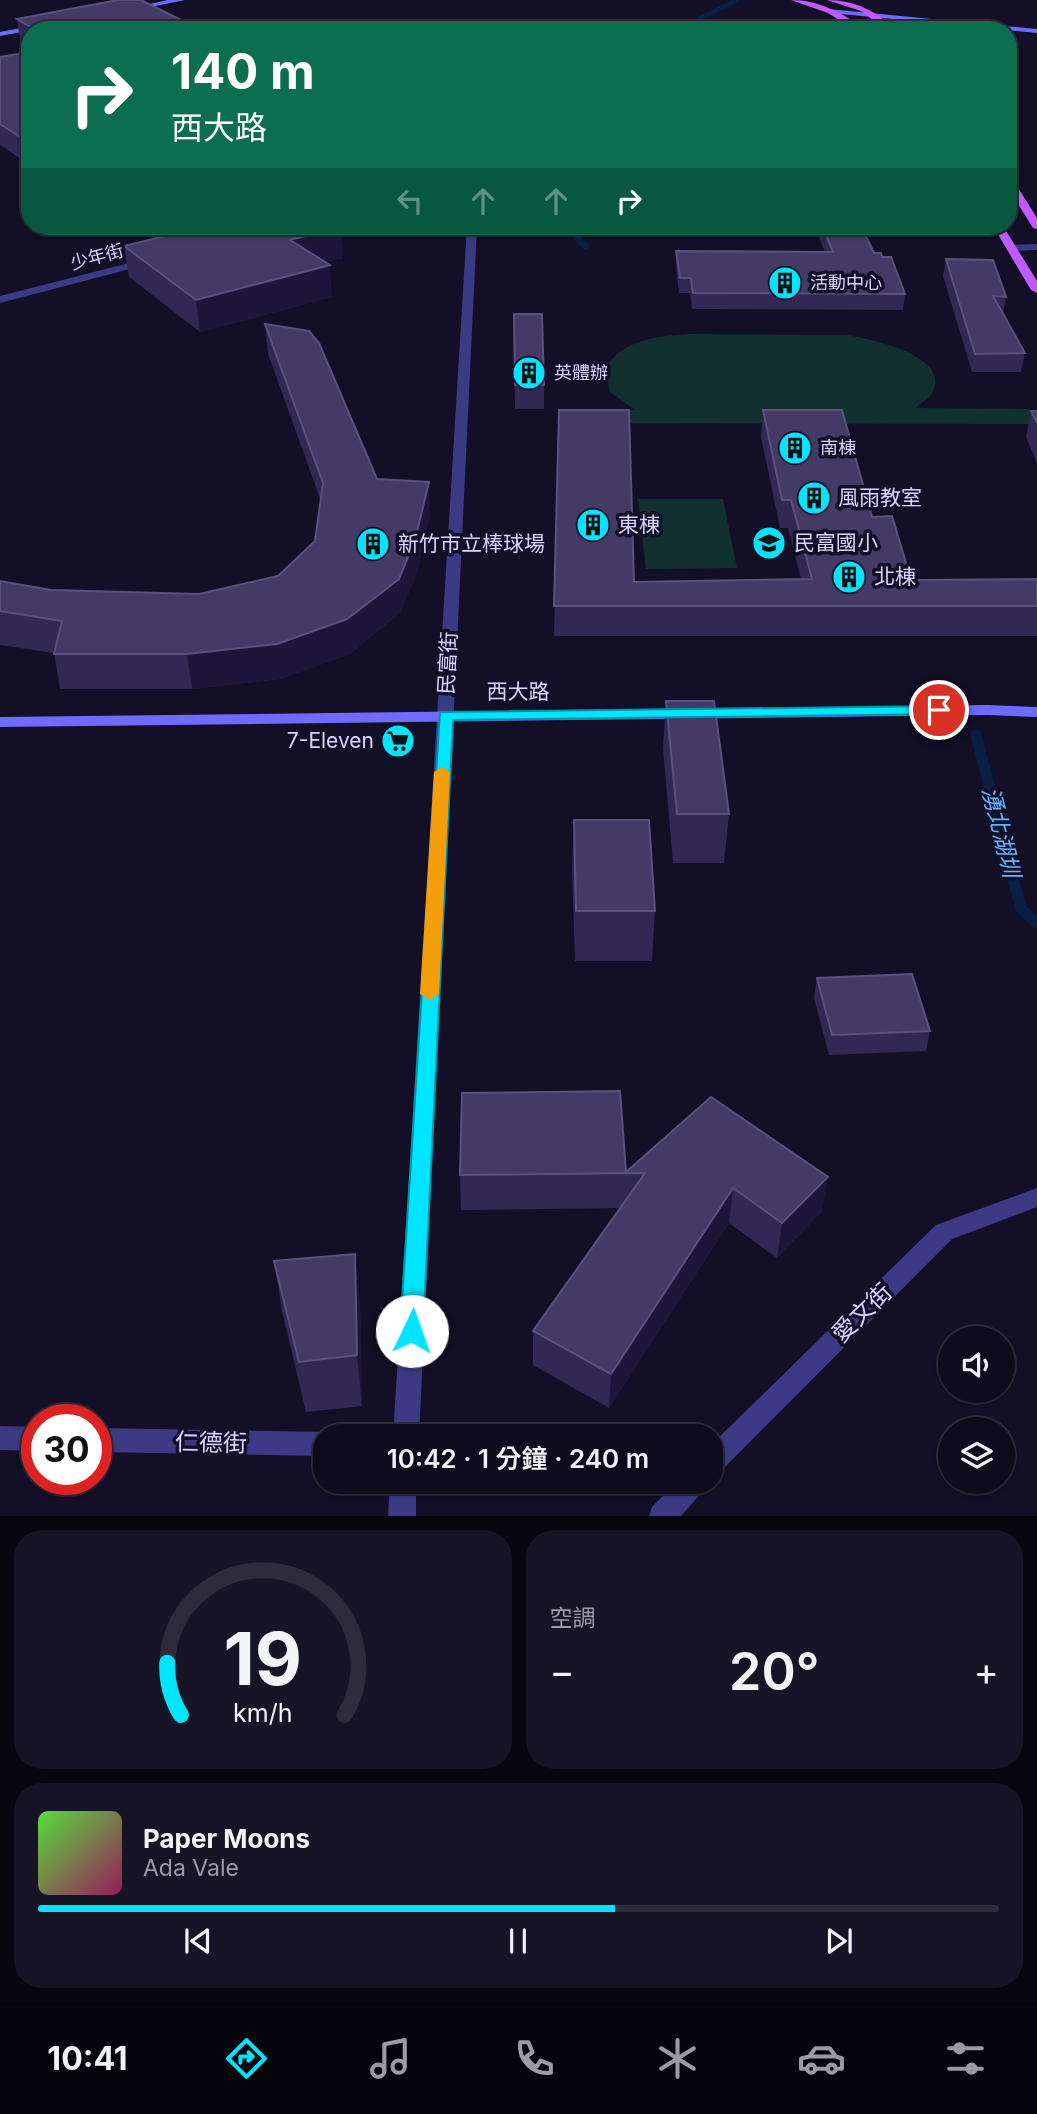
<!DOCTYPE html>
<html lang="zh-TW">
<meta charset="utf-8">
<style>
:root{--surface:#0e0b1c;--page:#171425;--text:#f1f3f6;--muted:#9b9ba3;--line:#2e2b3b;--accent:#00e5ff}
body{margin:0;font-family:Inter,"Noto Sans TC",sans-serif;background:var(--page);color:var(--text);height:100vh;display:flex;flex-direction:column;font-size:26px;white-space:nowrap}
*{box-sizing:border-box;margin:0}
p{font-size:23px;color:var(--muted)}
.icon{flex:none;width:38px;height:38px;fill:none;stroke:currentColor;stroke-width:2;stroke-linecap:round;stroke-linejoin:round}
.map{position:relative;height:1516px;overflow:hidden}
.details{display:flex;flex-direction:column;gap:14px;padding:14px;background:#08060f;flex:1}
.details>*{flex:none}
.guide{position:absolute;left:21px;top:21px;width:996px;height:214px;border-radius:28px;box-shadow:0 2px 5px #0004,0 0 0 2px var(--line);background:#0b6e4f;color:#fff;overflow:hidden}
.tools{position:absolute;left:938px;top:1326px;display:grid;gap:14px}
.tools a{display:grid;place-items:center;width:77px;height:77px;border-radius:50%;background:var(--surface);box-shadow:0 2px 5px #0004,0 0 0 2px var(--line);font-size:35px}
.speed{position:absolute;left:21px;top:1404px;display:flex;gap:14px;font-size:35px;font-weight:700;text-align:center}
.speed>*{display:grid;place-content:center;width:91px;height:91px;border-radius:50%;background:var(--surface);box-shadow:0 2px 5px #0004,0 0 0 2px var(--line);line-height:1}
.speed .limit{border:10px solid #d22;background:#fff;color:#111}
.pin{position:absolute;display:grid;place-items:center;width:60px;height:60px;color:#fff;margin:-30px;border:4px solid #fff;border-radius:50%;box-shadow:0 2px 7px #0007}
.me{position:absolute;width:77px;margin:-38px;rotate:3deg;stroke-linejoin:round;filter:drop-shadow(0 0 5px #0008)}
.turn{display:flex;align-items:center;gap:24px;height:147px;padding:0 35px;font-size:32px}
.turn .icon{width:91px;height:91px;stroke-width:2.5}
.turn b{display:block;font-size:49px;line-height:60px}
.lanes{display:flex;align-items:center;height:66px;padding:0 35px;background:#0003;justify-content:center;gap:35px;direction:ltr}
.lanes .off{opacity:.35}
.big{font-size:52px;font-weight:600;line-height:1.1}
.details .card{flex:1;display:flex;flex-direction:column;justify-content:center;gap:10px;min-width:0;padding:0 24px;border-radius:28px;background:var(--page)}
.details .dial{align-items:center;gap:0}
.dial svg{height:182px;overflow:visible;fill:none;stroke:var(--line);stroke-width:7;stroke-linecap:round;text-anchor:middle}
.dial text{fill:var(--text);stroke:none}
.song{display:flex;align-items:center;gap:21px}
.cover{width:84px;height:84px;border-radius:10px;background:linear-gradient(135deg,hsl(110 70% 55%),hsl(330 70% 35%))}
.played{height:7px;border-radius:4px;background:linear-gradient(90deg,var(--accent) 60%,var(--line) 60%)}
.keys{display:flex;justify-content:space-around;direction:ltr}
.heat{display:flex;justify-content:space-between;align-items:center;font-size:38px;direction:ltr}
.details .tiles{flex:1;display:grid;gap:14px;grid-template-columns:1fr 1fr}
.card:last-child{grid-column:span 2}
.trip{position:absolute;left:313px;top:1424px;width:410px;height:70px;border-radius:28px;background:var(--surface);box-shadow:0 2px 5px #0004,0 0 0 2px var(--line);font-weight:600;line-height:70px;text-align:center}
.tabs{display:flex;height:112px;justify-content:space-around;align-items:center;background:#06040b;color:var(--muted)}
.tabs .icon{width:49px;height:49px}
.tabs .selected{color:var(--accent)}
.tabs b{font-size:32px;color:var(--text)}
.map>svg:first-child{display:block}
</style>
<div class="map">
<svg width="1037" height="1516" viewBox="0 0 1037 1516">
<rect width="100%" height="100%" fill="#130f26"/>
<g fill="#12302f">
<path d="M688,334l159,1c22,4 106,20 85,58 -3,6 -12,10 -16,15l113,1 5,15 -470,-1v-12l71,-1 -25,-18 -5,-23c16,-29 52,-33 83,-35z"/>
<polygon points="638,499 723,499 737,568 646,569"/>
</g>
<g fill="none" stroke-linecap="round" stroke-linejoin="round">
<polyline stroke="#0a1f44" stroke-width="5" points="677,30 737,0"/>
<polyline stroke="#0a1f44" stroke-width="7" points="564,226 586,246"/>
<polyline stroke="#0a1f44" stroke-width="11" points="976,735 1021,909 1037,923"/>
<g fill="#3d3a85" fill-rule="evenodd">
<polygon points="467,226 477,226 419,1437 393,1437"/>
<polygon points="1037,244 1037,250 1011,251 1006,248 1011,245"/>
<polygon points="149,258 155,261 153,263 0,303 0,296"/>
<polygon points="1037,1188 1037,1207 952,1239 719,1473 710,1476 710,1446 936,1225"/>
<polygon points="0,1426 37,1427 37,1451 0,1450"/>
<polygon points="96,1428 326,1432 336,1437 326,1437 326,1456 96,1452"/>
<polygon points="390,1482 416,1482 416,1516 388,1516"/>
<polygon points="676,1482 707,1482 703,1491 681,1516 649,1516 652,1507"/>
</g>
<g fill="#6f6bff" fill-rule="evenodd">
<polygon points="168,0 185,0 131,11 127,9"/>
<polygon points="828,9 1037,29 1037,33 831,13"/>
<polygon points="41,24 44,28 0,36 0,32"/>
<polygon points="988,705 1037,707 1037,717 988,715 0,727 0,717"/>
</g>
<g fill="#c25bff" fill-rule="evenodd">
<path d="M791,0c27,0 53,13 74,30h-10l-27,-17z"/>
<path d="M827,0c28,0 49,11 69,30h-10l-25,-19z"/>
<polygon points="1008,177 1012,178 1037,218 1037,229 1033,228 1008,188"/>
<polygon points="993,226 1003,226 1037,281 1037,293 1031,290"/>
</g>
</g>
<g fill="#312854">
<polygon points="17,19 201,30 30,30 30,46 20,40"/>
<polygon points="30,52 30,165 0,145 0,57"/>
<polygon points="814,226 861,226 874,253 882,257 905,294 903,310 692,309 690,293 679,293 676,267 676,251 825,252"/>
<polygon points="124,246 343,258 325,262 332,297 200,332 129,277"/>
<polygon points="946,259 1006,297 1003,314 1025,353 1021,372 972,372 943,276"/>
<polygon points="514,314 544,385 544,409 515,409"/>
<polygon points="265,324 377,479 430,514 417,573 400,613 350,654 280,679 192,689 60,689 54,653 0,645 0,581 51,590 199,594 278,576 315,541 321,501 268,354"/>
<polygon points="559,410 634,582 801,579 788,528 780,528 761,437 763,410 872,517 911,580 1037,579 1037,636 554,636"/>
<polygon points="1031,411 1037,411 1037,463 1026,437"/>
<polygon points="666,701 729,814 724,863 673,863 663,748"/>
<polygon points="574,820 655,911 652,961 575,961 572,869"/>
<polygon points="817,978 930,1031 926,1051 829,1055 814,998"/>
<polygon points="711,1097 822,1211 777,1258 729,1223 609,1408 533,1365 533,1331 621,1208 461,1210 460,1175 626,1172"/>
<polygon points="274,1261 360,1305 362,1406 306,1412 282,1311"/>
</g>
<g fill="#1d163a">
<polygon points="341,227 343,258 293,271 290,240"/>
<polygon points="330,265 332,297 200,332 196,300"/>
<polygon points="429,482 430,514 417,573 400,613 350,654 280,679 192,689 187,654"/>
<polygon points="828,1177 822,1211 777,1258 782,1223"/>
<polygon points="733,1188 729,1223 609,1408 611,1374"/>
<polygon points="355,1254 360,1305 362,1406 357,1355"/>
</g>
<g fill="#433a66" stroke="#5a527e" stroke-width="2">
<polygon points="118,0 141,0 201,30 36,30 17,19"/>
<polygon points="30,52 30,143 0,124 0,57"/>
<polygon points="207,226 339,226 341,227 290,240 330,265 196,300 124,246"/>
<polygon points="822,226 861,226 874,253 881,253 882,257 891,257 905,294 693,293 691,278 680,278 676,251 833,252"/>
<polygon points="946,259 993,260 1006,297 993,296 1025,353 975,354"/>
<polygon points="514,314 542,314 544,385 515,385"/>
<polygon points="265,324 309,331 319,343 377,479 429,482 415,540 399,579 347,619 277,644 187,654 54,654 62,621 0,611 0,581 51,590 199,594 278,576 315,541 323,483"/>
<polygon points="559,410 629,410 634,582 812,579 791,500 782,500 763,410 842,410 872,517 892,516 911,580 1037,579 1037,606 554,606"/>
<polygon points="1031,411 1037,411 1037,423"/>
<polygon points="666,701 714,701 729,814 677,814"/>
<polygon points="574,820 649,820 655,911 576,911"/>
<polygon points="912,974 930,1031 832,1035 817,978"/>
<polygon points="620,1091 626,1172 711,1097 828,1177 782,1223 733,1188 611,1374 533,1331 645,1173 460,1175 462,1093"/>
<polygon points="355,1254 357,1355 299,1362 274,1261"/>
</g>
<polygon fill="#00e5ff" stroke="#0095a6" stroke-width="2" points="939,706 947,710 944,714 453,720 423,1331 420,1338 412,1341 404,1338 400,1331 440,712"/>
<polygon fill="#f59e0b" points="442,767 450,772 439,994 430,1000 420,994 434,772"/>
<defs>
<symbol id="building-disc" viewBox="-11 -11 22 22"><circle r="9.5" fill="#00e5ff" stroke="#130f26"/><path d="M-4-6H4V6H1V3H-1V6H-4ZM-2.5-4.3h1.7v1.8h-1.7ZM.8-4.3h1.7v1.8H.8ZM-2.5-1h1.7V.8h-1.7ZM.8-1h1.7V.8H.8Z" fill="#111"/></symbol>
<symbol id="school-disc" viewBox="-11 -11 22 22"><circle r="9.5" fill="#00e5ff" stroke="#130f26"/><path d="M0-5L7-2L0 1L-7-2ZM-4 1L0 2.5L4 1V4Q0 6-4 4Z" fill="#111"/></symbol>
<symbol id="supermarket-disc" viewBox="-11 -11 22 22"><circle r="9.5" fill="#00e5ff" stroke="#130f26"/><path d="M-6-5.5h2.5l.6 2H6L4.5 2H-2.5L-4.4-4H-6ZM-1.5 3.2a1.3 1.3 0 1 0 .1 0ZM3 3.2a1.3 1.3 0 1 0 .1 0Z" fill="#111"/></symbol>
</defs>
<g fill-rule="evenodd">
<use href="#building-disc" x="766" y="264" width="38" height="38"/>
<use href="#building-disc" x="510" y="354" width="38" height="38"/>
<use href="#building-disc" x="776" y="429" width="38" height="38"/>
<use href="#building-disc" x="795" y="479" width="38" height="38"/>
<use href="#building-disc" x="574" y="506" width="38" height="38"/>
<use href="#school-disc" x="750" y="524" width="38" height="38"/>
<use href="#building-disc" x="354" y="525" width="38" height="38"/>
<use href="#building-disc" x="830" y="558" width="38" height="38"/>
<use href="#supermarket-disc" x="379" y="722" width="38" height="38"/>
</g>
<g text-anchor="middle" stroke-width="7" stroke-linejoin="round" paint-order="stroke">
<g font-size="18" fill="#d9d4ff" stroke="#130f26">
<text transform="translate(97 257) rotate(-15)" y="6">少年街</text>
</g>
<g font-size="18" fill="#d9d4ff" stroke="#130f26" text-anchor="start">
<text x="810" y="289">活動中心</text>
<text x="554" y="379">英體辦</text>
<text x="820" y="454">南棟</text>
</g>
<g font-size="21" fill="#d9d4ff" stroke="#130f26" text-anchor="start">
<text x="838" y="505">風雨教室</text>
<text x="618" y="532">東棟</text>
<text x="794" y="550">民富國小</text>
<text x="398" y="551">新竹市立棒球場</text>
<text x="874" y="584">北棟</text>
<text x="374" y="748" text-anchor="end">7-Eleven</text>
</g>
<g font-size="21" fill="#d9d4ff" stroke="#130f26">
<text transform="translate(448 663) rotate(-87)" y="7">民富街</text>
<text x="518" y="699">西大路</text>
</g>
<g font-size="23" font-style="italic" fill="#62b6ff" stroke="#130f26">
<text transform="translate(1001 832) rotate(76)" y="8">湧北湖圳</text>
</g>
<g font-size="24" fill="#d9d4ff" stroke="#130f26">
<text transform="translate(862 1313) rotate(-44)" y="8">愛文街</text>
<text transform="translate(211 1443) rotate(1)" y="8">仁德街</text>
</g>
</g>
</svg>
<div class="tools">
<a><svg class="icon" aria-label="sound" viewBox="0 0 24 24"><path d="M4 9h4l5-4v14l-5-4H4zM17 9q2 3 0 6"/></svg></a>
<a><svg class="icon" aria-label="layers" viewBox="0 0 24 24"><path d="M12 4l9 5-9 5-9-5zM3 14l9 5 9-5"/></svg></a>
</div>
<div class="speed"><div class="limit">30</div></div>
<div class="pin" style="left:939px;top:710px;background:#d93025"><svg class="icon" aria-label="arrive" viewBox="0 0 24 24"><path d="M6 21V4h12l-3 4 3 4H6"/></svg></div>
<svg class="me" style="left:412px;top:1331px" viewBox="-20 -20 40 40"><circle r="19" fill="#fff"/><path d="M0-13L10 11 0 6-10 11z" fill="#00e5ff"/></svg>
<div class="trip">10:42 · 1 分鐘 · 240 m</div>
<div class="guide">
<div class="turn"><svg class="icon" aria-label="right" viewBox="0 0 24 24"><path d="M7 20v-9h11M14 6l5 5-5 5"/></svg><div><b>140 m</b>西大路</div></div>
<div class="lanes"><svg class="icon off" aria-label="left" viewBox="0 0 24 24"><path d="M17 20v-9H6M10 6l-5 5 5 5"/></svg><svg class="icon off" aria-label="ahead" viewBox="0 0 24 24"><path d="M12 20V5M6 11l6-6 6 6"/></svg><svg class="icon off" aria-label="ahead" viewBox="0 0 24 24"><path d="M12 20V5M6 11l6-6 6 6"/></svg><svg class="icon" aria-label="right" viewBox="0 0 24 24"><path d="M7 20v-9h11M14 6l5 5-5 5"/></svg></div>
</div>
</div>
<section class="details">
<div class="tiles">
<div class="card dial"><svg viewBox="0 0 100 80">
<path d="M14 69A42 42 0 1 1 86 69"/>
<path d="M14 69A42 42 0 0 1 8 46" stroke="#00e5ff"/>
<text x="50" y="56" font-size="32" font-weight="700">19</text>
<text x="50" y="72" font-size="11">km/h</text>
</svg></div>
<div class="card"><p>空調</p>
<div class="heat"><a>−</a><b class="big">20°</b><a>+</a></div>
</div>
<div class="card">
<div class="song"><i class="cover"></i><div><b>Paper Moons</b><p>Ada Vale</p></div></div>
<div class="played"></div>
<div class="keys"><svg class="icon" aria-label="previous" viewBox="0 0 24 24"><path d="M18 5L8 12l10 7zM5 5v14"/></svg><svg class="icon" aria-label="pause" viewBox="0 0 24 24"><path d="M8 5v14M16 5v14"/></svg><svg class="icon" aria-label="next" viewBox="0 0 24 24"><path d="M6 5l10 7-10 7zM19 5v14"/></svg></div>
</div>
</div>
</section>
<nav class="tabs">
<b>10:41</b>
<svg class="icon selected" aria-label="directions" viewBox="0 0 24 24"><path d="M12 3l9 9-9 9-9-9zM9 14v-3h6M13 9l2 2-2 2"/></svg>
<svg class="icon" aria-label="music" viewBox="0 0 24 24"><path d="M9 18V5l10-2v13"/><circle cx="6" cy="18" r="3"/><circle cx="16" cy="16" r="3"/></svg>
<svg class="icon" aria-label="phone" viewBox="0 0 24 24"><path d="M5 4h4l2 5-3 2q2 4 5 5l2-3 5 2v4C11 20 4 13 5 4z"/></svg>
<svg class="icon" aria-label="climate" viewBox="0 0 24 24"><path d="M12 3v18M4 7l16 10M4 17L20 7"/></svg>
<svg class="icon" aria-label="car" viewBox="0 0 24 24"><path d="M5 17H2v-5l4-1 3-4h7l3 4 3 1v5h-3M9 17h6M6 11h13"/><circle cx="7" cy="17" r="2"/><circle cx="17" cy="17" r="2"/></svg>
<svg class="icon" aria-label="filters" viewBox="0 0 24 24"><path d="M4 7h16M4 17h16"/><circle cx="9" cy="7" r="2"/><circle cx="15" cy="17" r="2"/></svg>
</nav>
